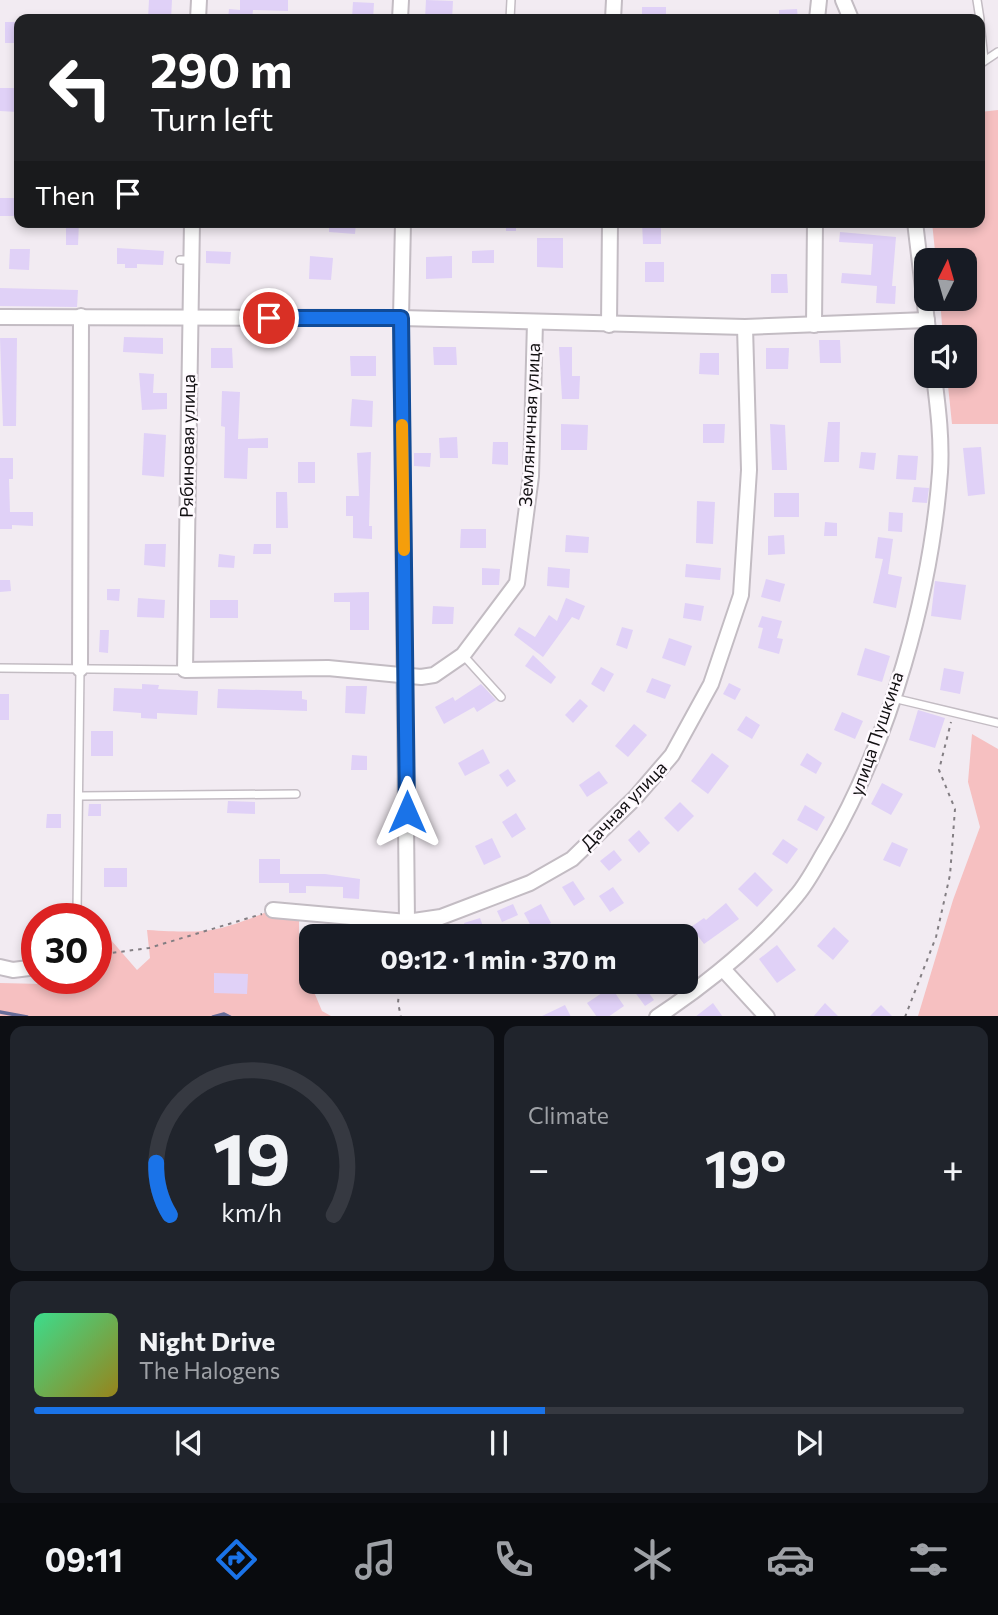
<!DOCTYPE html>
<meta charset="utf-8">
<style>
:root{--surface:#171b24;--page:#20242c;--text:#f1f3f6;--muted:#9ea1a6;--line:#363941;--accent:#1a73e8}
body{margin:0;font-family:Commissioner,sans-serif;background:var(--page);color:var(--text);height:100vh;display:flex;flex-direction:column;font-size:26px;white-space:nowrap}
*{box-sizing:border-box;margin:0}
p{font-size:23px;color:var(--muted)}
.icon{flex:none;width:38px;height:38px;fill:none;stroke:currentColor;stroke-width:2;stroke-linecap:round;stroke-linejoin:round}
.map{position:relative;height:1016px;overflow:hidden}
.sheet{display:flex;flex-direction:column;gap:10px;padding:10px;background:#0d0f14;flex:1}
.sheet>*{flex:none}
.top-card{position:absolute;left:14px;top:14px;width:971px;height:214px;border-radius:14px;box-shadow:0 4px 10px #0003;background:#202124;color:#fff;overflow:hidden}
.needle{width:46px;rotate:5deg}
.buttons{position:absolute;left:914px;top:248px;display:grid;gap:14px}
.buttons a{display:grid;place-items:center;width:63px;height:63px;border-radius:14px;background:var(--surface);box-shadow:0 4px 10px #0003;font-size:35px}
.speed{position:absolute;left:21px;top:903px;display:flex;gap:14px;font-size:35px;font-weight:700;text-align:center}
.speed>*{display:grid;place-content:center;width:91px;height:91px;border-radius:50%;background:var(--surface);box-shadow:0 4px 10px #0003;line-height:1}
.speed .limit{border:10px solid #d22;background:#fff;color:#111}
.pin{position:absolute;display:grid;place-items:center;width:60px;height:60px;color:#fff;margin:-30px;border:4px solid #fff;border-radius:50%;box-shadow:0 2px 7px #0007}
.me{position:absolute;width:77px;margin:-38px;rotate:0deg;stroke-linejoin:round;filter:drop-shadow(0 0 5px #0008)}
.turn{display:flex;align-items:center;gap:24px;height:147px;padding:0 21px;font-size:32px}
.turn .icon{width:91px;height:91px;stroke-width:2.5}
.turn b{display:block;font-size:49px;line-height:60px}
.then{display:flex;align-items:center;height:66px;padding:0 21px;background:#0003;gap:14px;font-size:26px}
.big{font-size:52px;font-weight:700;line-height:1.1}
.sheet .tile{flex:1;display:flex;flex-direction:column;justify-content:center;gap:10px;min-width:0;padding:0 24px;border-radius:14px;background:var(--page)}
.sheet .dial{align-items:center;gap:0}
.dial svg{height:182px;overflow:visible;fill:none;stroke:var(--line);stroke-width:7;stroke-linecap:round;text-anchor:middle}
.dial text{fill:var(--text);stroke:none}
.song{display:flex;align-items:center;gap:21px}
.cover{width:84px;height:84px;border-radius:10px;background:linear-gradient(135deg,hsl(150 70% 55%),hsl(50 70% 35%))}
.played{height:7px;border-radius:4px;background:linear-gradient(90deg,var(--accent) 55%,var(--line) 55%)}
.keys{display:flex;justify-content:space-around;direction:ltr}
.heat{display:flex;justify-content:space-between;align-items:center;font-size:38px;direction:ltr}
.sheet .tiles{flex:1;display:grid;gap:10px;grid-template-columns:1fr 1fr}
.tile:last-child{grid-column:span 2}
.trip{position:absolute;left:299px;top:924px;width:399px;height:70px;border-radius:14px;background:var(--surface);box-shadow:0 4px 10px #0003;font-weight:700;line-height:70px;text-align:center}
.tab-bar{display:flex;height:112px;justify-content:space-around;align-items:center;background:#090b0e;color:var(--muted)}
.tab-bar .icon{width:49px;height:49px}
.tab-bar .active{color:var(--accent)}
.tab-bar b{font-size:32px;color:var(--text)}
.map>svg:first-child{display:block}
</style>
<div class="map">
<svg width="998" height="1017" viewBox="0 0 998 1017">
<rect width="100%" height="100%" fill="#f2ebf2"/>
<g fill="#f6c0c1">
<polygon points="998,110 998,424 952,424 947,376 964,376 964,338 943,338 940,299 964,299 964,261 936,261 932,222 980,222 980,112"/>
<polygon points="972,734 998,749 998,1016 918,1016 953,900 980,827 968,782"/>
<path d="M264,913l35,2v41l23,55 9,5 -331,1v-34l85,2 1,-7h10v-40l15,2 26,30 13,-12 -3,-28c54,3 67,4 117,-17z"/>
</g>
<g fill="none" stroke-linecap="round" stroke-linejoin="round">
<g stroke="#686d99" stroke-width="3.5">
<polyline points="0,1012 27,1017"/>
<polyline points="213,1017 224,1014 230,1017"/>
</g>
</g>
<g fill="#e0d1f7">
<polygon points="149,0 172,0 171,19 148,19"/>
<polygon points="240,0 288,0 288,11 253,10 252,19 228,19 229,9 240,10"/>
<polygon points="426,0 453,1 452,19 425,19"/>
<polygon points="353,2 374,3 373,19 352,19"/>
<rect x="642" y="7" width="24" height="12"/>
<polygon points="797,9 798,19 779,19 779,10"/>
<rect x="5" y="22" width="14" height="21"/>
<polygon points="0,88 18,88 18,112 0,111"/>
<rect x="0" y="198" width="19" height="18"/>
<polygon points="66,222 79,222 78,245 66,245"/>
<polygon points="329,222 356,222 355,234 329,232"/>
<rect x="506" y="222" width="10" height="9"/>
<polygon points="642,222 661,222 661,244 643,244"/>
<polygon points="840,232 896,237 892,286 896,286 895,304 876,303 877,286 841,283 842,273 871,275 873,244 839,242"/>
<polygon points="537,238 563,238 563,268 537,267"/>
<polygon points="117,248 164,251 163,265 137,264 137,268 125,268 125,264 117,264"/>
<polygon points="10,249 30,249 29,270 9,269"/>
<polygon points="494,250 494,263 472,263 472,251"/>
<polygon points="206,251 231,252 230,264 206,263"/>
<polygon points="310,256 333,258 331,280 309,279"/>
<polygon points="452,256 452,278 426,279 426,257"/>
<rect x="645" y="262" width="19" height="20"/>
<polygon points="771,274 787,274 788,293 771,293"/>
<polygon points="0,288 78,290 77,307 0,306"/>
<polygon points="124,337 163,338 163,354 123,352"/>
<polygon points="0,338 17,338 16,426 3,426"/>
<polygon points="819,340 840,340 841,363 820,363"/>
<polygon points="433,347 456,347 457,365 434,365"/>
<polygon points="559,347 572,347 572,376 580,376 579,399 562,399"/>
<polygon points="211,348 232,348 233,368 211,368"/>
<polygon points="766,348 789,348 788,369 766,369"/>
<polygon points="700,353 719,353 719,375 699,374"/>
<polygon points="350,356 376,356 376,376 351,376"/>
<polygon points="139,373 154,374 153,393 167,393 167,409 142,410"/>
<polygon points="222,391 240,392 238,439 268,438 268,448 248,448 247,479 224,478 225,427 221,426"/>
<polygon points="352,399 373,401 372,427 350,426"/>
<polygon points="828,422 840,422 839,462 824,462"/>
<polygon points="561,424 588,425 587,450 561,450"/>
<polygon points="703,424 725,424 724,443 703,443"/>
<polygon points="770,424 785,425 787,470 772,470"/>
<polygon points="144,433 166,435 164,477 142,475"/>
<polygon points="457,437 458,458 440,458 439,438"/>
<polygon points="493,442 508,442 508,465 492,464"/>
<polygon points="981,447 985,494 968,496 963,448"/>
<polygon points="371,452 369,526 372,526 372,539 353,538 353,516 346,516 346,496 359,496 357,453"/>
<polygon points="861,452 876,453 874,470 859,468"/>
<polygon points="414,453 431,453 430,467 414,466"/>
<polygon points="898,455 918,456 916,480 896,479"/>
<polygon points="0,458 13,458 13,479 9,479 10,512 33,512 33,526 12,525 12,529 0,529"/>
<rect x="298" y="462" width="17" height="21"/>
<polygon points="914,487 929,488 927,503 912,502"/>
<polygon points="276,492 287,492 288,528 276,528"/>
<rect x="774" y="493" width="25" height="24"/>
<polygon points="697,501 715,502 713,544 696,543"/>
<polygon points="889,512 903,513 902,532 888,531"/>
<polygon points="825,522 837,523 837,536 824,536"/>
<polygon points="461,529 486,529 486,548 460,548"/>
<polygon points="566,535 589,537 588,553 565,552"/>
<polygon points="784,535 785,554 768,555 768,536"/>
<polygon points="878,537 893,539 888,574 902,577 896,608 873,603 883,559 875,558"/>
<polygon points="145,544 166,544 165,567 144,565"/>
<polygon points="254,544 271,544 271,554 253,554"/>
<polygon points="219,554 235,556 234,568 218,567"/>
<polygon points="686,564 721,568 720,580 685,577"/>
<polygon points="548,567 570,569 569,588 547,586"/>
<polygon points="482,568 500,569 499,585 482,585"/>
<polygon points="766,579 785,584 780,602 761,597"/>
<polygon points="0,580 10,580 11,591 0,592"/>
<polygon points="935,581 966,585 961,620 931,616"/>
<polygon points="107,589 120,589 119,601 107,600"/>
<polygon points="369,592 369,630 350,630 350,602 334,602 334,593"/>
<polygon points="138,598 165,600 164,618 137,617"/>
<polygon points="566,598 585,606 579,620 572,617 543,657 514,635 519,627 535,637 549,615 557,621"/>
<rect x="210" y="600" width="28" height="18"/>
<polygon points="685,603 704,606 701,621 683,618"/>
<polygon points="433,606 454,607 453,624 432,624"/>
<polygon points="762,616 782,621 777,638 783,639 779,654 758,648 763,628 758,627"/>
<polygon points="622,627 633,630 627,649 616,645"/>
<polygon points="100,630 109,630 108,653 99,652"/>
<polygon points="669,638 692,646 685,666 662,658"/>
<polygon points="865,648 890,656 882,682 857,675"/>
<polygon points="533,655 556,677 551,684 525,666"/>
<polygon points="601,667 614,674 604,692 591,684"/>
<polygon points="944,668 964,672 960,694 940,690"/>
<polygon points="652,678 671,685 665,699 646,692"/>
<polygon points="729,683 741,689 735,700 723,694"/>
<polygon points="142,684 159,685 158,689 198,691 197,715 157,713 157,719 141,718 141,713 113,711 114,688 142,689"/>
<polygon points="481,684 496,700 477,712 474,707 444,724 435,707 453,697 455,701"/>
<polygon points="346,686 367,686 365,714 345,713"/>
<polygon points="218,689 302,691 302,699 307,700 307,711 217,708"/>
<rect x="0" y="694" width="9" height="26"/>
<polygon points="580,699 588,706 573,723 565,715"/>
<polygon points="918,710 945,718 935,748 909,740"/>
<polygon points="842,712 863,721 855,739 834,730"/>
<polygon points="746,716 760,725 752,739 737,730"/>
<polygon points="634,724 647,735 628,757 615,746"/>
<rect x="91" y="731" width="22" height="25"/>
<polygon points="483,749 490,763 465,776 458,763"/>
<polygon points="712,753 729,766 708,794 691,781"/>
<polygon points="807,753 822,763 816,774 800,765"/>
<polygon points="352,755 367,756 367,770 351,770"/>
<polygon points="508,769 516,781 507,787 499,775"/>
<polygon points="599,771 608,783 587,797 579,785"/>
<polygon points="882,783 903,794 891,815 871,804"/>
<polygon points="228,801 255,802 255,814 227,813"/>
<polygon points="680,802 694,816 678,832 664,818"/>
<polygon points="89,804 101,804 101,816 88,816"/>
<polygon points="805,805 825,817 817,831 797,820"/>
<polygon points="516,813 526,829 512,838 502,822"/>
<polygon points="47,814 61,814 61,828 46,828"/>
<polygon points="639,830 650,843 639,853 628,840"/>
<polygon points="492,838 501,857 484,865 475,846"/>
<polygon points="783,839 798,849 787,864 772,854"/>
<polygon points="892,842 908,849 900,867 883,860"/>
<polygon points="614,850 622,860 609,871 600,861"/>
<polygon points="259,859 280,859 280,874 325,874 360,879 359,899 343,898 343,887 306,886 306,893 289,893 289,883 259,883"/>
<rect x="104" y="868" width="23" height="19"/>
<polygon points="755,872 773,890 757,907 738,889"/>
<polygon points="573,881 585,899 574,906 562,887"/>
<polygon points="613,887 624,903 610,912 599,896"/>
<polygon points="726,903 739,919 704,944 691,927 704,918 706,920"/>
<polygon points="513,904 518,915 502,922 497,911"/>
<polygon points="541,904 551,923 534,932 524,913"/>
<polygon points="480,918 485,932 469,936 464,923"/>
<polygon points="834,927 849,941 833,960 817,946"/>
<polygon points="777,945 796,970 777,983 759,959"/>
<polygon points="214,973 248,974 247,994 214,993"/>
<polygon points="643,985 654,1000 645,1006 634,991"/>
<polygon points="611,987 624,1006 608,1017 597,1017 587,1003"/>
<polygon points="713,1003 723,1017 695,1017"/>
<polygon points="825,1003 839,1017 813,1017"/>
<polygon points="565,1005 571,1017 540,1017"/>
<polygon points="881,1005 893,1017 869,1017"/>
</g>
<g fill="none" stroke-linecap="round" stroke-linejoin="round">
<defs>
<g id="lane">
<polyline points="977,0 980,19"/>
<polyline points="510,19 511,0"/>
<polyline points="980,23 984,59"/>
<polyline points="980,64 998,52"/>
<polyline points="180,260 190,260"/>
<polyline points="463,655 501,697"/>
<polyline points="0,668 185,670"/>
<polyline points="893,698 998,723"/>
<polyline points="80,796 296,794"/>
<polyline points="77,912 80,669"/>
</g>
<g id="street">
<polyline points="843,0 851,19"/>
<polyline points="198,19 199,0"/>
<polyline points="400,19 401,0"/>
<polyline points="613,19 614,0"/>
<polyline points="817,19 819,0"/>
<polyline points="192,222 185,670 328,668 421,677 434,675 463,655 517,583 531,476 535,322"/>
<polyline points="403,222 401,318 407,922"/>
<polyline points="915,222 929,338"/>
<polyline points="0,317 401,318 745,327 927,320"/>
<polyline points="609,325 610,222"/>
<polyline points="814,325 815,222"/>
<polyline points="80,669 81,316"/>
<polyline points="273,910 407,922 441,917 530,883 572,859 635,798 672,755 711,684 741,595 749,470 745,327"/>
<polyline points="0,967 13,970 37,967"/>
<polyline points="723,969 767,1017"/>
<path d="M657,1017c51,-34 101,-74 140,-122 12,-14 21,-33 31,-49 62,-107 103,-252 112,-374 2,-33 -2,-64 -6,-96"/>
</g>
</defs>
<use href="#lane" stroke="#c3bcc3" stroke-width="10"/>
<use href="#street" stroke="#c3bcc3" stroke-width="18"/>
<g stroke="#837e83" stroke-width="2" stroke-dasharray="3.5 5" stroke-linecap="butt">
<polyline points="96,955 149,948 262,914"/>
<polyline points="400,982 398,1003 401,1017"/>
<polyline points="905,1017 936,937 950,875 955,809 939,770 951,722"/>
</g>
<use href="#lane" stroke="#fff" stroke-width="7"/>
<use href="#street" stroke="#fff" stroke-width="14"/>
</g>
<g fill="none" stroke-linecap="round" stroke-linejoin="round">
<defs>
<polyline id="route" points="269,318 401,318 407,812"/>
</defs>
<use href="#route" stroke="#114b97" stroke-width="18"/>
<use href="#route" stroke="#1a73e8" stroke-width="12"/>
<polyline stroke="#f59e0b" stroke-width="12" points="402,425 404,550"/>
</g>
<g text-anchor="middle" stroke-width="5" stroke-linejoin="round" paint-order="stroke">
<g font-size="18" fill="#121012" stroke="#fef9fe">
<text transform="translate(530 425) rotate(-87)" y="6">Земляничная улица</text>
<text transform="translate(188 446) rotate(-89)" y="6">Рябиновая улица</text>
<text transform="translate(877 734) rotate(-71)" y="6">улица Пушкина</text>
<text transform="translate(624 806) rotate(-46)" y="6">Дачная улица</text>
</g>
</g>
</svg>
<div class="buttons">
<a><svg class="needle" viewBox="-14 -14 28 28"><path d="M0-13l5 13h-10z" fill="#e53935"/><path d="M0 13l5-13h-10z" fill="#9ea1a6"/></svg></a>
<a><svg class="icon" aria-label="sound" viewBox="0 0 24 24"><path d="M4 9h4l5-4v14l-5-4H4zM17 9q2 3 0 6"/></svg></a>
</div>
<div class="speed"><div class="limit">30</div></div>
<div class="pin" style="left:269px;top:318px;background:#d93025"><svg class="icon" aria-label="arrive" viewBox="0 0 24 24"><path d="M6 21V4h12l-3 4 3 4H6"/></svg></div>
<svg class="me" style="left:407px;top:812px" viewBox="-20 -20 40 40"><path d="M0-17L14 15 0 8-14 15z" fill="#1a73e8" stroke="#fff" stroke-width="4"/></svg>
<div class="trip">09:12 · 1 min · 370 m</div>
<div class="top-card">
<div class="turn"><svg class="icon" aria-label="left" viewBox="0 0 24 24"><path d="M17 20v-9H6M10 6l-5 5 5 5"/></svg><div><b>290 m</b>Turn left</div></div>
<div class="then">Then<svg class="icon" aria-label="arrive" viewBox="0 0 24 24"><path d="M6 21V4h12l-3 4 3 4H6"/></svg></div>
</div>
</div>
<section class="sheet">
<div class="tiles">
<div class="tile dial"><svg viewBox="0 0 100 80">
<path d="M14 69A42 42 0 1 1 86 69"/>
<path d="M14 69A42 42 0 0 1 8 46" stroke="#1a73e8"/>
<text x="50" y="56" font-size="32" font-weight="700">19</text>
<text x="50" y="72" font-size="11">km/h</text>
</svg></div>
<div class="tile"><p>Climate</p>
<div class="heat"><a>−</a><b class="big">19°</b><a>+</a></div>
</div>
<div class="tile">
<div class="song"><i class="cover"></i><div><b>Night Drive</b><p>The Halogens</p></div></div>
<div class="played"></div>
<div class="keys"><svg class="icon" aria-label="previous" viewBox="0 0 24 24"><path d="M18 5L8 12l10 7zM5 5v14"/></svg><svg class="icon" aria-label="pause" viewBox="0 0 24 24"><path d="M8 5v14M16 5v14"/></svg><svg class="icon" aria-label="next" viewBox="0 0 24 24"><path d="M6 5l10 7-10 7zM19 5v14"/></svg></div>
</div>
</div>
</section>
<nav class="tab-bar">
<b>09:11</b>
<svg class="icon active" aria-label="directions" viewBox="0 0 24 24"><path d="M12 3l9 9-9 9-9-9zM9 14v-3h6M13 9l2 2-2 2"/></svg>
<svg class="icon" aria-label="music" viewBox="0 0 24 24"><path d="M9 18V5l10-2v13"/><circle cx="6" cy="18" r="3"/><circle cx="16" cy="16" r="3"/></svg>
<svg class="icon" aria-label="phone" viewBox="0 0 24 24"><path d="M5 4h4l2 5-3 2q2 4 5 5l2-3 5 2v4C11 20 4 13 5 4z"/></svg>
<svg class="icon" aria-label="climate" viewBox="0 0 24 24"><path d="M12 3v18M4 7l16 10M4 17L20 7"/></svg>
<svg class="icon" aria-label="car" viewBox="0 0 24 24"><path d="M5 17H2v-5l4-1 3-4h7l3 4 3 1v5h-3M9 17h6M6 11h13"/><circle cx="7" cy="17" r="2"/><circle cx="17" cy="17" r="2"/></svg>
<svg class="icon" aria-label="filters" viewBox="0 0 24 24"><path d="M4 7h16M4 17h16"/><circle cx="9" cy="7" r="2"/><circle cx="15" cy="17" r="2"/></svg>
</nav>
